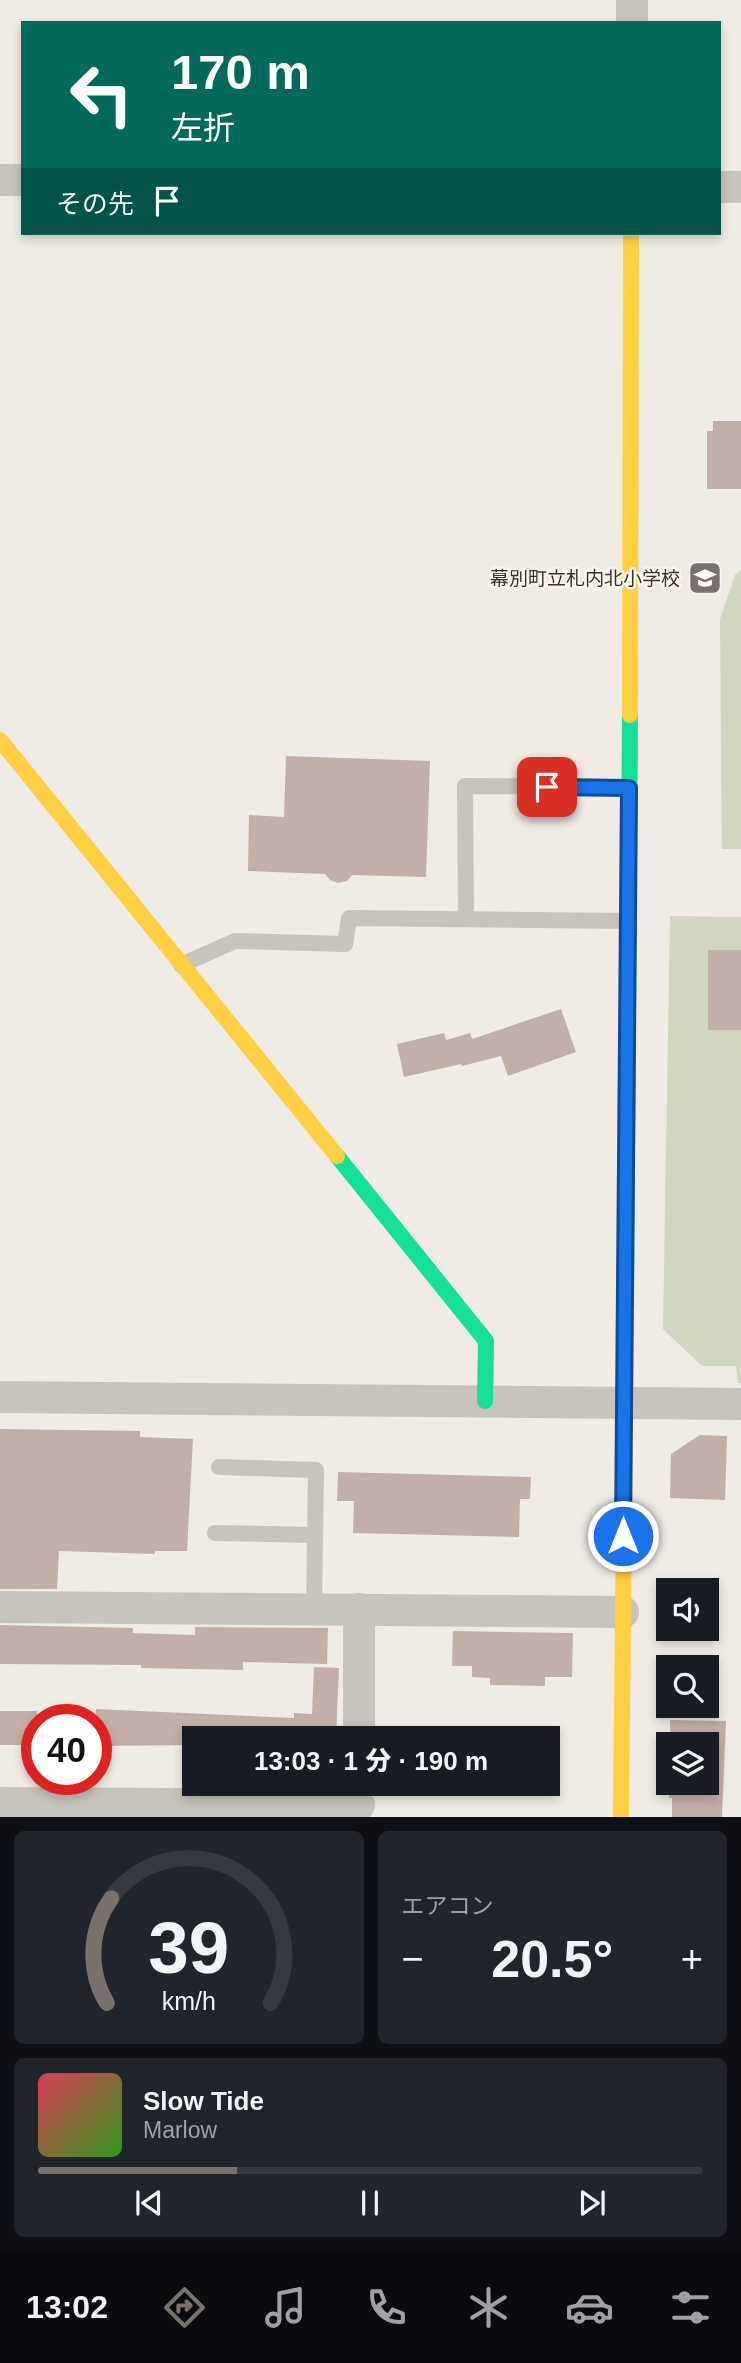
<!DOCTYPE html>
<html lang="ja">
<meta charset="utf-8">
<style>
:root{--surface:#171b24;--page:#20242c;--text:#f1f3f6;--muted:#9ea1a6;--line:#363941;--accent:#7a716c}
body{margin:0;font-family:Arial,"Noto Sans JP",sans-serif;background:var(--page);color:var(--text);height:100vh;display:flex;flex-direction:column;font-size:26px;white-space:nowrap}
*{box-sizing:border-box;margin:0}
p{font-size:23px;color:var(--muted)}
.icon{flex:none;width:38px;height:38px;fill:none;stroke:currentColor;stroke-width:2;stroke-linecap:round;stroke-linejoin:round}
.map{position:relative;height:1817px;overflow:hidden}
.panel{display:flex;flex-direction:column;gap:14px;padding:14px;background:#0d0f14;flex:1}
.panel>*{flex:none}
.banner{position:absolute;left:21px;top:21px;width:700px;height:214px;border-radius:0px;box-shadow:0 4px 10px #0003;background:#00695c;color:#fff;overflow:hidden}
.fabs{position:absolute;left:656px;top:1578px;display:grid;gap:14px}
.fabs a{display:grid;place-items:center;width:63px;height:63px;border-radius:0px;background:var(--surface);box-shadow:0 4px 10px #0003;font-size:35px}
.speed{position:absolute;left:21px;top:1704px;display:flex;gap:14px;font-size:35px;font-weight:700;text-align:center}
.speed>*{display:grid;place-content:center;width:91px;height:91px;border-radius:50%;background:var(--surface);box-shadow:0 4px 10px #0003;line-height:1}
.speed .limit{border:10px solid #d22;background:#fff;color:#111}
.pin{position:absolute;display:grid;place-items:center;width:60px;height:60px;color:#fff;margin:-30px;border-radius:14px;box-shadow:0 4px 10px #0006}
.me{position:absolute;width:77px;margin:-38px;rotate:0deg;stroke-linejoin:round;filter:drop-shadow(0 0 5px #0008)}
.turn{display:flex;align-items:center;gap:24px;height:147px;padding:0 35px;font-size:32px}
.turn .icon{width:91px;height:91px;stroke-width:2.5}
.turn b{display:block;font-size:49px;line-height:60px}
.then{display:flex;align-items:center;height:66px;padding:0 35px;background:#0003;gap:14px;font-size:26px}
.big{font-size:52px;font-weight:800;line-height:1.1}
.panel .widget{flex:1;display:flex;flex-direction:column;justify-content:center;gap:10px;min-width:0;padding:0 24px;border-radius:10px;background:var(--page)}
.panel .dial{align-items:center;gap:0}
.dial svg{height:182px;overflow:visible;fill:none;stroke:var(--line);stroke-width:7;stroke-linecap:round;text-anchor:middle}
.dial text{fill:var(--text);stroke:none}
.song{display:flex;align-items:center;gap:21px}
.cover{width:84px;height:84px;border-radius:10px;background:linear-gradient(135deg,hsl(350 70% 55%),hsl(110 70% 35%))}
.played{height:7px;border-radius:4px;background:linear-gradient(90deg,var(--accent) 30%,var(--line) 30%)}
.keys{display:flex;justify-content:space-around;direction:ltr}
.heat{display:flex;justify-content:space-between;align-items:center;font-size:38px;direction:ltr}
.panel .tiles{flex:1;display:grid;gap:14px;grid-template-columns:1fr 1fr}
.widget:last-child{grid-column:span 2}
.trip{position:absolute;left:182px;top:1726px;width:378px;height:70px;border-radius:0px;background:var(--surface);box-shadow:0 4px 10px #0003;font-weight:800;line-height:70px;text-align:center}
.tab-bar{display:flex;height:112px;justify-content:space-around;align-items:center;background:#090b0e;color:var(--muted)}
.tab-bar .icon{width:49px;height:49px}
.tab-bar .on{color:var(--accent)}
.tab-bar b{font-size:32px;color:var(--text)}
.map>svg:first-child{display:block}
</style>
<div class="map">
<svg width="741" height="1817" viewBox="0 0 741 1817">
<rect width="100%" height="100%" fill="#f0ebe5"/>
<g fill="#d1d6bf">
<polygon points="741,570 741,849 722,849 720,619 735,575"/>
<polygon points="670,916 741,917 741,1383 738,1383 736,1366 702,1366 663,1329"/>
</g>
<g fill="#c3afa7">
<polygon points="713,421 741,421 741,489 707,489 707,431 713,431"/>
<polygon points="286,756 430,761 426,877 352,875 347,881 338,883 330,880 325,874 248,871 249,815 284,817"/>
<rect x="708" y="950" width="33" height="80"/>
<polygon points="561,1009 576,1052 508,1076 501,1056 462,1066 461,1064 404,1077 397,1044 444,1033 446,1040 470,1033 472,1039"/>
<polygon points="0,1429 140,1431 140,1437 193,1439 187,1551 155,1551 155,1554 59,1551 57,1589 0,1589"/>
<polygon points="700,1435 727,1436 725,1500 670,1498 671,1454"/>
<polygon points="338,1472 531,1477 530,1499 520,1499 519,1537 353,1533 354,1501 337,1501"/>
<polygon points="0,1625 133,1628 133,1633 195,1635 195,1627 328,1628 327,1664 243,1662 243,1670 141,1668 141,1665 0,1664"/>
<polygon points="453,1631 573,1633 572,1677 545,1677 545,1686 490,1685 490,1678 472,1677 472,1666 452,1666"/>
<polygon points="314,1667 339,1668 336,1738 194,1738 194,1745 96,1746 96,1709 294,1718 294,1713 312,1714"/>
<rect x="0" y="1711" width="37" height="34"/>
<polygon points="670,1720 726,1721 722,1817 672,1817 672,1798 669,1798 669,1783 707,1783 707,1745 670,1745"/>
</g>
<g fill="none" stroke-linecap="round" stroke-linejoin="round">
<g stroke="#c9c3be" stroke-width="16">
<polyline points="466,919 465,786 629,787"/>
<polyline points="181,965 235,941 345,944 349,918 629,921"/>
<polyline points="219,1467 316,1470 314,1609"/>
<polyline points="215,1533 315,1535"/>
</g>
<g stroke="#c9c3be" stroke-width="32">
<polyline points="632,23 632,0"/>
<polyline points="0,180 23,180"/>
<polyline points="719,187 741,187"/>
<polyline points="0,1397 741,1404"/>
<polyline points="0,1607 623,1612"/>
<polyline points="359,1738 359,1609"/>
<polyline points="0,1803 359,1805"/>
</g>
<g stroke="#16e098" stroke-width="16">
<polyline points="337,1156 486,1341 485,1401"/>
<polyline points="626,1312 630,715"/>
</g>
<g stroke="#ffcf43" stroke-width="16">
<polyline points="630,715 631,233"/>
<polyline points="0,740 337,1156"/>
<polyline points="621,1817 626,1312"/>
</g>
</g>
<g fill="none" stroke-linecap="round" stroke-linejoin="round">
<defs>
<polyline id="route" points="547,787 629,788 623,1536"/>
</defs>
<use href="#route" stroke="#114b97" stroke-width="18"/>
<use href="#route" stroke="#1a73e8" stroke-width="12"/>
</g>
<defs>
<symbol id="school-square" viewBox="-11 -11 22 22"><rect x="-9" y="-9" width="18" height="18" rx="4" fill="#7a716c" stroke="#fbf5ee"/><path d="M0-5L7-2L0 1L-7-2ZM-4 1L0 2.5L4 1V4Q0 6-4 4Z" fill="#fff"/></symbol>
</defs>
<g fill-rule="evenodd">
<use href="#school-square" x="686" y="559" width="38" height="38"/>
</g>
<g text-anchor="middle" stroke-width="5" stroke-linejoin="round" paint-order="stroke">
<g font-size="19" fill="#3b302b" stroke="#fbf5ee" text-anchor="end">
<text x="680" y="585">幕別町立札内北小学校</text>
</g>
</g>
</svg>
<div class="fabs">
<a><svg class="icon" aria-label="sound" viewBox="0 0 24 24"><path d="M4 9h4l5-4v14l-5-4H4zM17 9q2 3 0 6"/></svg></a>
<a><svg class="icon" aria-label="search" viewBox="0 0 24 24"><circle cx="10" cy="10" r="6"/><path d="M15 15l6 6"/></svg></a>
<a><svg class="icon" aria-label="layers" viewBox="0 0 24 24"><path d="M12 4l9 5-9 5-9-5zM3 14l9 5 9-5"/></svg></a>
</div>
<div class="speed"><div class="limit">40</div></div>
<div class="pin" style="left:547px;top:787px;background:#d93025"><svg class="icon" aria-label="arrive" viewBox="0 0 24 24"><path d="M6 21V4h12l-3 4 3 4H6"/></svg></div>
<svg class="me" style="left:623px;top:1536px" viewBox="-20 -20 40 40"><circle r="17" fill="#1a73e8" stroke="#fff" stroke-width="3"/><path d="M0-11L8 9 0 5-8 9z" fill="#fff"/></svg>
<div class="trip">13:03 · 1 分 · 190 m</div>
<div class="banner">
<div class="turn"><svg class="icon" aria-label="left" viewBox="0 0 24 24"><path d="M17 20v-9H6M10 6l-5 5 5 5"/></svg><div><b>170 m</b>左折</div></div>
<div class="then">その先<svg class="icon" aria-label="arrive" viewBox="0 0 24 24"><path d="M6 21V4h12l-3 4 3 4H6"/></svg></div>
</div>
</div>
<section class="panel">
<div class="tiles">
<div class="widget dial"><svg viewBox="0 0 100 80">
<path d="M14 69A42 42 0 1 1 86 69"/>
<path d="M14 69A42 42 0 0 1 16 23" stroke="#7a716c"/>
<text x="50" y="56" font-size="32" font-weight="700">39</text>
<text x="50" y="72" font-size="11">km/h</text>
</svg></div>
<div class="widget"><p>エアコン</p>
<div class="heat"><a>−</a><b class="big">20.5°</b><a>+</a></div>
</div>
<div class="widget">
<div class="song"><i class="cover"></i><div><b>Slow Tide</b><p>Marlow</p></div></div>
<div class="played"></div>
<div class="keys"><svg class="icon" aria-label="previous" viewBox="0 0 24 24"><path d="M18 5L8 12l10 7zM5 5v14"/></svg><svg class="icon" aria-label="pause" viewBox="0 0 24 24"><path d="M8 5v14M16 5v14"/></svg><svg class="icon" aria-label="next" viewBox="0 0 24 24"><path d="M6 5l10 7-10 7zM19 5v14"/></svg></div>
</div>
</div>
</section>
<nav class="tab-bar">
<b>13:02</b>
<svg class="icon on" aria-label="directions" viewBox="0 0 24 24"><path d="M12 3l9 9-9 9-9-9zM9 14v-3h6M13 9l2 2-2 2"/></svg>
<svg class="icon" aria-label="music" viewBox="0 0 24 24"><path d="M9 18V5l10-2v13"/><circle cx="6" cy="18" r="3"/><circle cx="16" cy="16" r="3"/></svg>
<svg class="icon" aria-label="phone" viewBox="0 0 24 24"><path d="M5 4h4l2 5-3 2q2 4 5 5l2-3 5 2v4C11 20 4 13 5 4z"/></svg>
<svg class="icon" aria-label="climate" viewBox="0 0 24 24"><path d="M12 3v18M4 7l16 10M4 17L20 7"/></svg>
<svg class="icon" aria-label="car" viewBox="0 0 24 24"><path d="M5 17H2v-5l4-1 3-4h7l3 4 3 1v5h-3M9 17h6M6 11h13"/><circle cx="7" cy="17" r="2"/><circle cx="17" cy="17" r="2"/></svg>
<svg class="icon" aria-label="filters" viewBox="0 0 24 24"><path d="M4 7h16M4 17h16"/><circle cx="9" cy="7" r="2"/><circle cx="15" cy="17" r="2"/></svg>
</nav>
